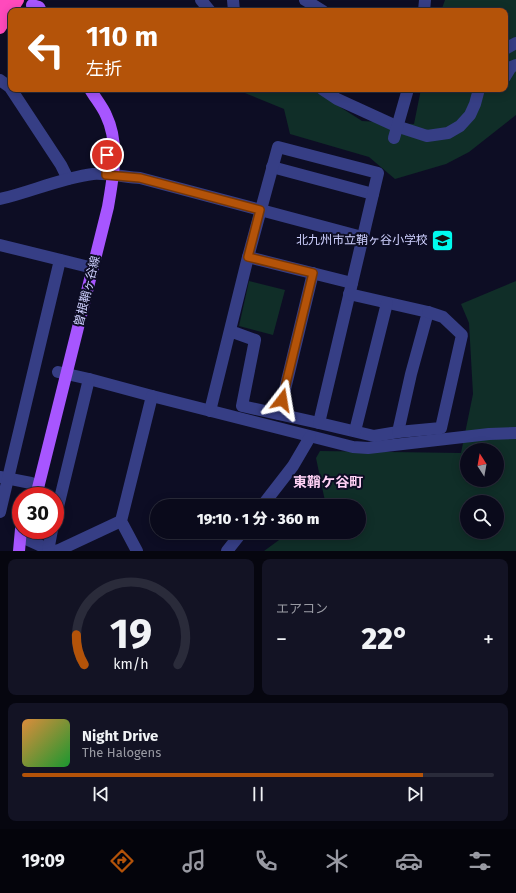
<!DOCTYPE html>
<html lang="ja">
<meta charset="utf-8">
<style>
:root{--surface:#0a0a1b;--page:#131324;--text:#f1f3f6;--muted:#999aa3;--line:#2a2b3a;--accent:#b45309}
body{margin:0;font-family:"Fira Sans","Noto Sans JP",sans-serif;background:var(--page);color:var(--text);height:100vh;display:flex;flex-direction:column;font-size:15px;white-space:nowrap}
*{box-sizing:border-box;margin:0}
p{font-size:13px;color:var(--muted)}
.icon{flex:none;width:22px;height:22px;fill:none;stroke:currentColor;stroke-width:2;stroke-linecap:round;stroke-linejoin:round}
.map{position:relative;height:551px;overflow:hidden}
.panel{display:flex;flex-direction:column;gap:8px;padding:8px;background:#06060f;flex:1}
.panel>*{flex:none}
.hud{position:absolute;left:8px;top:8px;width:500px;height:84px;border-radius:8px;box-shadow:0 2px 10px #0003,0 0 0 1px var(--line);background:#b45309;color:#fff;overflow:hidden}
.needle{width:26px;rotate:349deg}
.controls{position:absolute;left:460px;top:443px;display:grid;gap:8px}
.controls a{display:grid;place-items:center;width:44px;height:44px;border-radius:50%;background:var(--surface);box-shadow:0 2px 10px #0003,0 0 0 1px var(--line);font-size:20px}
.speed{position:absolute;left:12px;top:487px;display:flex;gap:8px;font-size:20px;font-weight:700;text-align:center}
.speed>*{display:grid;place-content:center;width:52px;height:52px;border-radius:50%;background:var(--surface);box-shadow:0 2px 10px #0003,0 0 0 1px var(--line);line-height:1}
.speed .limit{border:6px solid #d22;background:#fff;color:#111}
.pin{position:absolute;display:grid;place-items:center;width:34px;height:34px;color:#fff;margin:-17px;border:2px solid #fff;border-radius:50%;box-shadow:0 1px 4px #0007}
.me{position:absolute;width:44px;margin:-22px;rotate:14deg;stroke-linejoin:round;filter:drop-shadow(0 0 3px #0008)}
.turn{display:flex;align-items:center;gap:14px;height:84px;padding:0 12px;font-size:18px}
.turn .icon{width:52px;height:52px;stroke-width:2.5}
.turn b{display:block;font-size:28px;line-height:34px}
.big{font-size:30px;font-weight:800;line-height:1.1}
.panel .card{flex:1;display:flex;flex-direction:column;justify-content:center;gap:6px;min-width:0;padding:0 14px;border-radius:8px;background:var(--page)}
.panel .dial{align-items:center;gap:0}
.dial svg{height:104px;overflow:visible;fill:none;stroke:var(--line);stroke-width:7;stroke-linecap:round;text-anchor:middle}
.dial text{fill:var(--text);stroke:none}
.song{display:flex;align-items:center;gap:12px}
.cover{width:48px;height:48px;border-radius:6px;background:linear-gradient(135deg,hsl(30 70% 55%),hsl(130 70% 35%))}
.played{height:4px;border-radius:2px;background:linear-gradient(90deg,var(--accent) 85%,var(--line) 85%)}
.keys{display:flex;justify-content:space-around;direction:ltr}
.heat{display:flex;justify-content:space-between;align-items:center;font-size:22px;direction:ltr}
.panel .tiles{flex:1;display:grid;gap:8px;grid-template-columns:1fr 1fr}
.card:last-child{grid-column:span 2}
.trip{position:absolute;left:150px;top:499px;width:216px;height:40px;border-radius:20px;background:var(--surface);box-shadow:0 2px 10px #0003,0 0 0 1px var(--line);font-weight:800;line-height:40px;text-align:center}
.menu{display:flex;height:64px;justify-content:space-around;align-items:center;background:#04040b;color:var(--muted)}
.menu .icon{width:28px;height:28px}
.menu .on{color:var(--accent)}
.menu b{font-size:18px;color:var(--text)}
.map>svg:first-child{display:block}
</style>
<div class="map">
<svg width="516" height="551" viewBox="0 0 516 551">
<rect width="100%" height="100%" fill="#0d0d24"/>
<g fill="#102e28" fill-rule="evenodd">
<polygon points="445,0 516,0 516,115 469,152 446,164 395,179 369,157 290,134 284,109 235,89 312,89 362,121 414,124 421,89 505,89 505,11 441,11"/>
<polygon points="249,281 285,290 273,335 239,326"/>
<path d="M516,281v270h-252l26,-19h69v-26h-33l-10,-48 4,-7 141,2 12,-59 -4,-71 -8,-19zM467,450h30v30h-30zM467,502h30v30h-30z"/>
</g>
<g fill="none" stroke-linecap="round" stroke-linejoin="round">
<g stroke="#363e85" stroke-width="12">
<polyline points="201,0 210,11"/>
<polyline points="233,0 234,11"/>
<polyline points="305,0 323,11"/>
<polyline points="424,11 425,0"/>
<polyline points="505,49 516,43"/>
<polyline points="505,77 511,67 516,65"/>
<polyline points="0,80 11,88"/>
<polyline points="11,89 61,165 68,179"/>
<polyline points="322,89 337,99 396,126 427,136 448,133 460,126 470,115 475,104 479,89"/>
<polyline points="394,138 408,89"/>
<polyline points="272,167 373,194"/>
<path d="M0,199c31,-7 61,-21 93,-25 13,-1 33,3 47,4l222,59"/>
<polyline points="0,245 93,268"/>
<polyline points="248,257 352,283"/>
<polyline points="58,372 89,379 152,396 353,447 368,448 489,434 516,433"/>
<polyline points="210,411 248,257 278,147 378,173 319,423 242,406 255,340 230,331"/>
<polyline points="279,414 313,273"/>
<polyline points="319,423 374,436 398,432 411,374 428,312 349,294"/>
<polyline points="355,431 387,303"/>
<polyline points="398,432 441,428 462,335 443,317 428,312"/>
<polyline points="0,477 31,483"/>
<polyline points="262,506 293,466 310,437"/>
<polyline points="0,512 60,260"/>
<polyline points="55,519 89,379"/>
<polyline points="26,539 48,549 57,551 121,521"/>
<polyline points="48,551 52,530"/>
<polyline points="137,551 121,521 152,396"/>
<polyline points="227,551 242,532"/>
</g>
<g stroke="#a756ff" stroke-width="12">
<polyline points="33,11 32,5 39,7 41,11"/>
<path d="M36,496l72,-289c5,-30 12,-63 -2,-92 -4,-9 -11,-17 -16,-26"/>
<polyline points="19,551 21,529"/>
</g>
<g stroke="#ff4abc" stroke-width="12">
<polyline points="0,12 7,0"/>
<polyline points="0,28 18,0"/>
</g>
</g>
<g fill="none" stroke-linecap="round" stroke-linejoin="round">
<defs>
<polyline id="route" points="107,155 106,175 140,178 260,210 248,257 313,273 282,400"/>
</defs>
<use href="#route" stroke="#753606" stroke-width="10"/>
<use href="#route" stroke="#b45309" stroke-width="7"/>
</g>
<defs>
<symbol id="school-square" viewBox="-11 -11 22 22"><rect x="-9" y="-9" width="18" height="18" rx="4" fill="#00faee" stroke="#0d0d24"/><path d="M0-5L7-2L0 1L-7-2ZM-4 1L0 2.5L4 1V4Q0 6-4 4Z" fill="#111"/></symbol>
</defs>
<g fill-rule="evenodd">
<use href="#school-square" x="430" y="228" width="25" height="25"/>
</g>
<g text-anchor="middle" stroke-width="4" stroke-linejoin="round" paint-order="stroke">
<g font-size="12" fill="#cfd1ff" stroke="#0d0d24" text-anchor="end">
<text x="428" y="244">北九州市立鞘ヶ谷小学校</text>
</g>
<g font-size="12" fill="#cfd1ff" stroke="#0d0d24">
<text transform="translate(87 291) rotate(-76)" y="4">曽根鞘ヶ谷線</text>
</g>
<g font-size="14" font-weight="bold" fill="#ffd1f5" stroke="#0d0d24">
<text x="328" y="487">東鞘ケ谷町</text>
</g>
</g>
</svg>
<div class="controls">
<a><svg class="needle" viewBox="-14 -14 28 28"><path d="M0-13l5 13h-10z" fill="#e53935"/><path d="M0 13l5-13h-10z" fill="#999aa3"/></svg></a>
<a><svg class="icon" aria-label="search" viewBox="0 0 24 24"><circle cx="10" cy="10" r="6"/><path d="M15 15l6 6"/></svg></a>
</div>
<div class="speed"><div class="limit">30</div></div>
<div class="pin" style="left:107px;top:155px;background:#d93025"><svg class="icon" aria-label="arrive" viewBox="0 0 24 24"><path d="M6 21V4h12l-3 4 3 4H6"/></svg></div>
<svg class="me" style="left:282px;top:400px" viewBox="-20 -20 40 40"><path d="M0-17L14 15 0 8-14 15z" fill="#b45309" stroke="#fff" stroke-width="4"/></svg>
<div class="trip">19:10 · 1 分 · 360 m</div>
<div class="hud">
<div class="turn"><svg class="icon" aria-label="left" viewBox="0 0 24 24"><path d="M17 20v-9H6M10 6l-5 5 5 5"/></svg><div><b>110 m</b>左折</div></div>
</div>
</div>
<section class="panel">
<div class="tiles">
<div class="card dial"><svg viewBox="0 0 100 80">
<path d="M14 69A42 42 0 1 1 86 69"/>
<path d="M14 69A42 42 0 0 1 8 46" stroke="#b45309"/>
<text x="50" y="56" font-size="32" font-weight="700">19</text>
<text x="50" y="72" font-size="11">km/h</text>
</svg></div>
<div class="card"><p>エアコン</p>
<div class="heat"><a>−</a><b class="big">22°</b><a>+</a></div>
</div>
<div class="card">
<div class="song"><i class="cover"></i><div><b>Night Drive</b><p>The Halogens</p></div></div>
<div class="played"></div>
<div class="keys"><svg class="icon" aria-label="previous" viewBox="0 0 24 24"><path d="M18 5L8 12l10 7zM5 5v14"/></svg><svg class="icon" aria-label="pause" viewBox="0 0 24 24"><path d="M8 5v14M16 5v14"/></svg><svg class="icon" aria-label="next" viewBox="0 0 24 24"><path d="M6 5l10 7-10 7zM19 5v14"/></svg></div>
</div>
</div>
</section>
<nav class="menu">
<b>19:09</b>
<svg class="icon on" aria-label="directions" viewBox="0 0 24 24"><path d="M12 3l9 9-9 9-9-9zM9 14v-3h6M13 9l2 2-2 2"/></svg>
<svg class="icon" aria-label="music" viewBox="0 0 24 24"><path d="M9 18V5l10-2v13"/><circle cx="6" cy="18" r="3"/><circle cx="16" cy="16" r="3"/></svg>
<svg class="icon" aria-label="phone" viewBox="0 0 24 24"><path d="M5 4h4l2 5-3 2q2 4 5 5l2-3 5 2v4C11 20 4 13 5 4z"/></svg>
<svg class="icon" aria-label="climate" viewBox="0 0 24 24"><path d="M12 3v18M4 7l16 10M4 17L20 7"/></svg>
<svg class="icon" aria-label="car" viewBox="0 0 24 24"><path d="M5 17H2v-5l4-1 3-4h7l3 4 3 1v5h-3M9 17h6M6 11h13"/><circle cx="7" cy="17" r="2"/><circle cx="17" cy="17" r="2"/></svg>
<svg class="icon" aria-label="filters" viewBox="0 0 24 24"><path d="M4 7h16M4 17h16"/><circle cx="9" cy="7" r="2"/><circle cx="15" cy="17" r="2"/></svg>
</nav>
